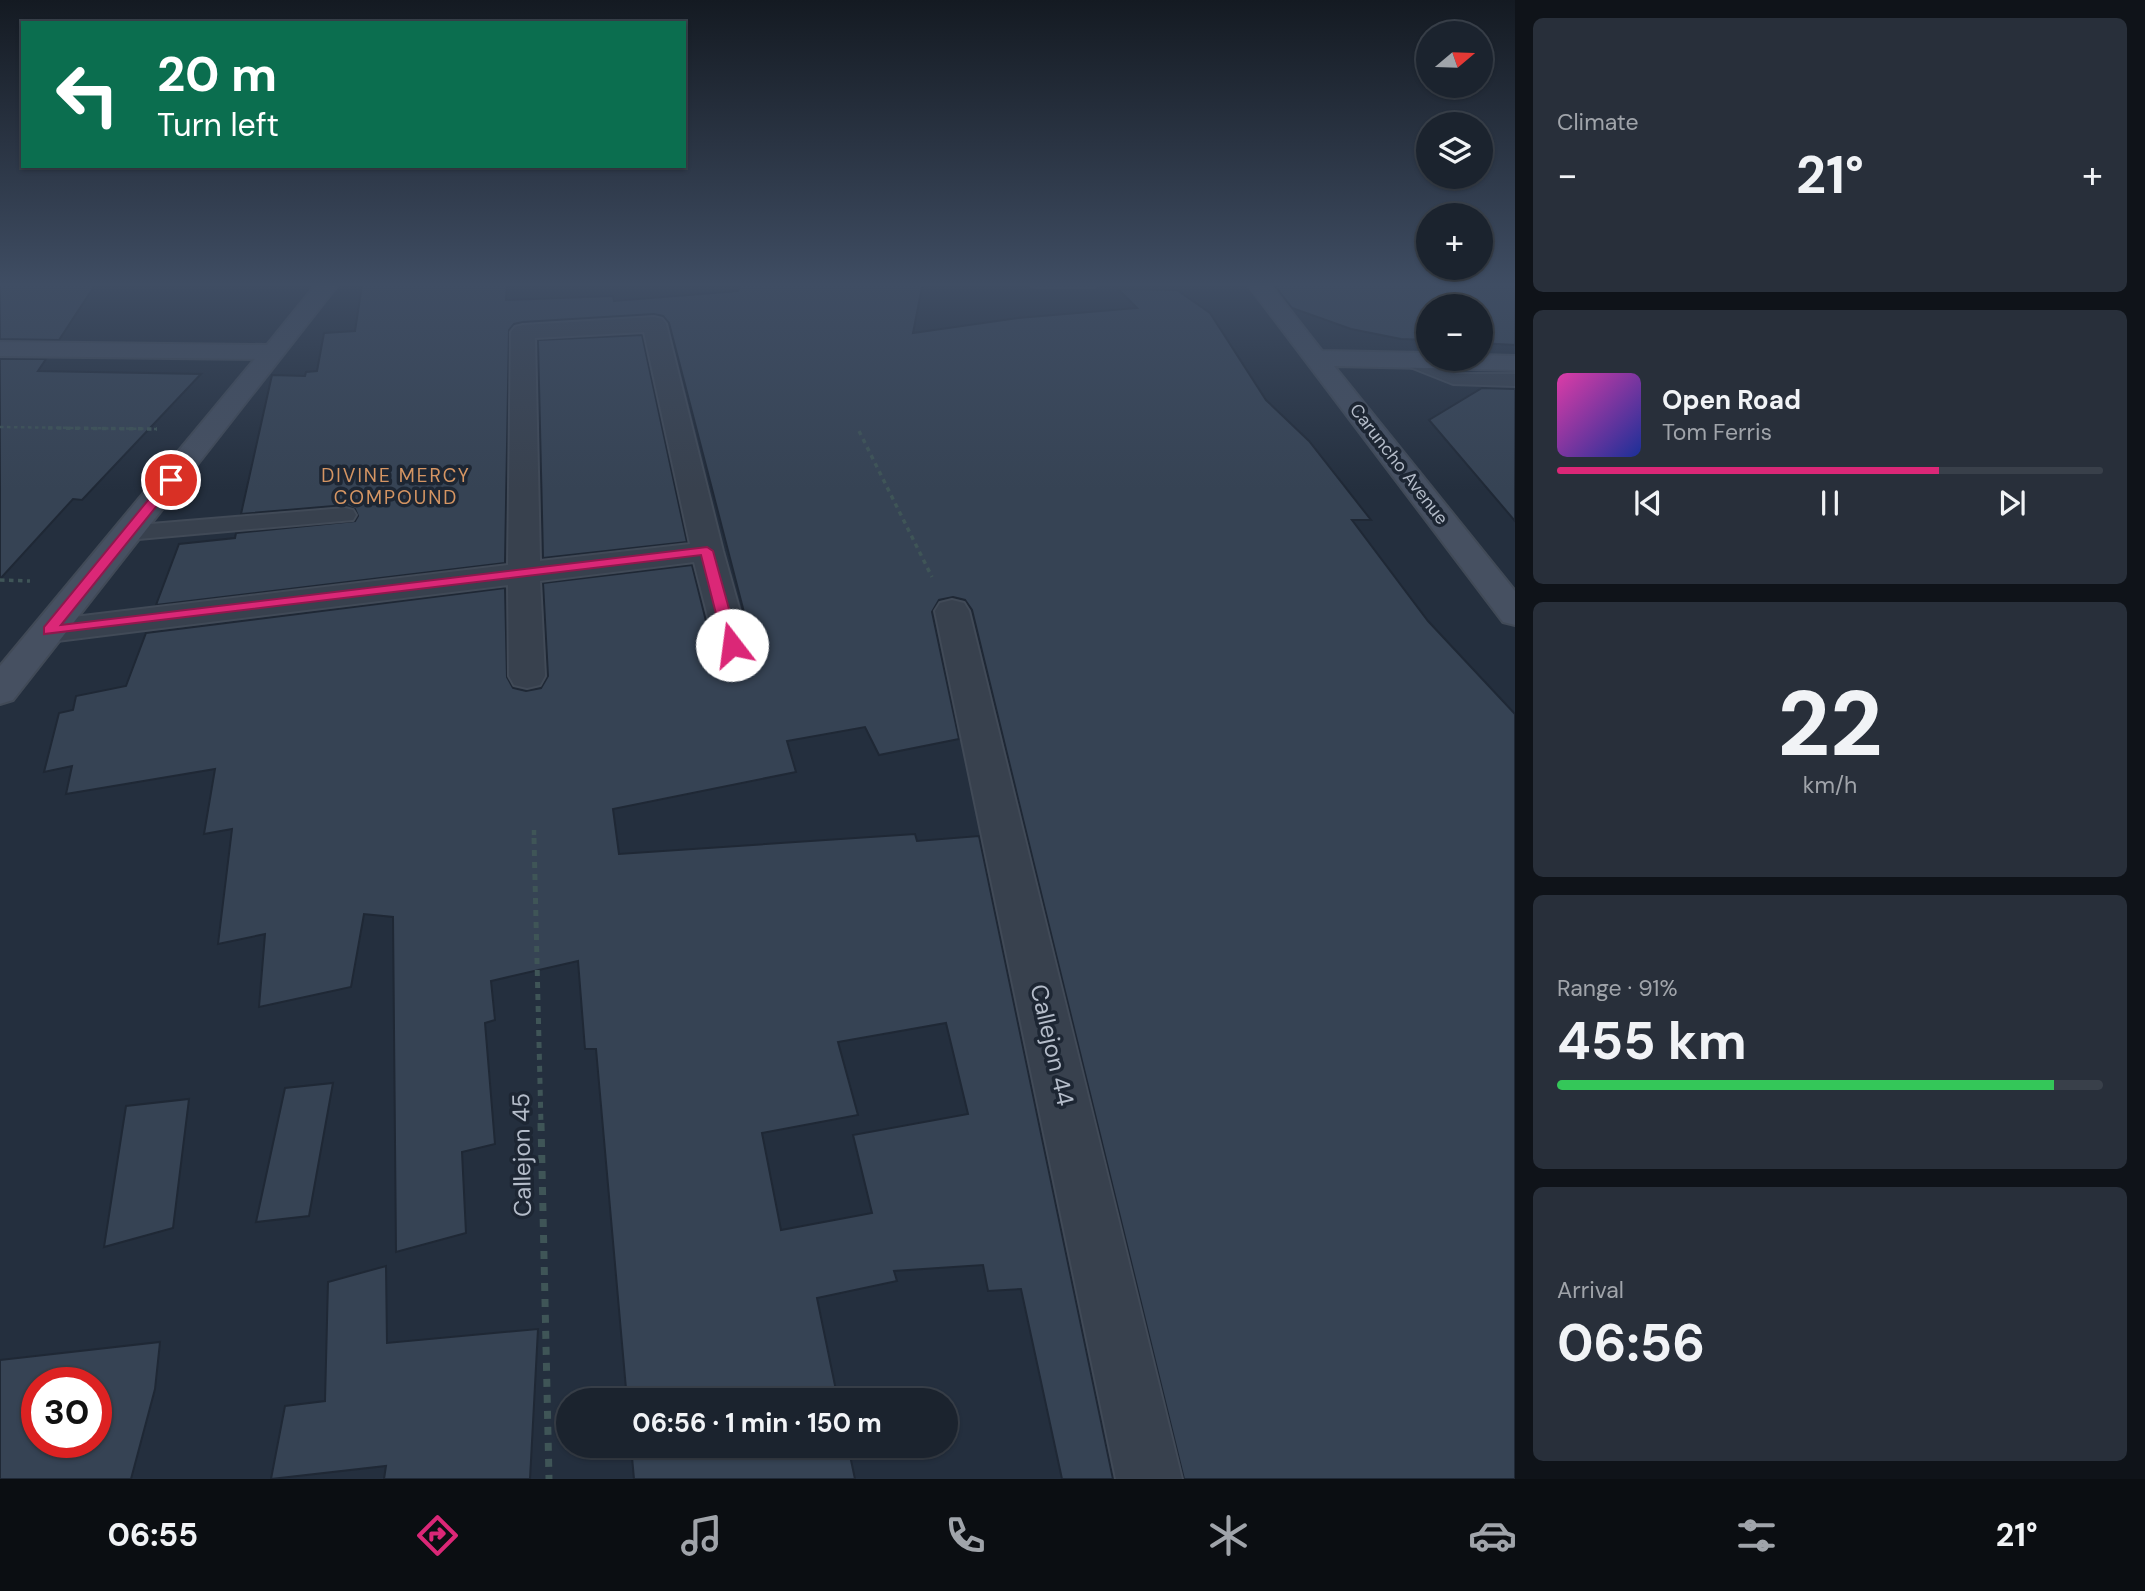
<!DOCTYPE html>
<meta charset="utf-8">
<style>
:root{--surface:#1b232e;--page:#282f3a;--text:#f1f3f6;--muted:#a0a4aa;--line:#39404a;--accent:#db2777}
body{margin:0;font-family:"DM Sans",sans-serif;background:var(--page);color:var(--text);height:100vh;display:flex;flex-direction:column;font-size:26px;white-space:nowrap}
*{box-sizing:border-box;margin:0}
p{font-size:23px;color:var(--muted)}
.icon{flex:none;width:38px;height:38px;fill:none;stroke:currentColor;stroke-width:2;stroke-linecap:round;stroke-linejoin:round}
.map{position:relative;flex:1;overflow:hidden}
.sheet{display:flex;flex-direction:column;gap:18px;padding:18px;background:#0f1319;width:630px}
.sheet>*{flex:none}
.banner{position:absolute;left:21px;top:21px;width:665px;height:147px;border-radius:0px;box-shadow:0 2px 5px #0004,0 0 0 2px var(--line);background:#0b6e4f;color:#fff;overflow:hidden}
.needle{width:46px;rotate:71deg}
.fabs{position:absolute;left:1416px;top:21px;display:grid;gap:14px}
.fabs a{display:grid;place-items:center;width:77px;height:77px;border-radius:50%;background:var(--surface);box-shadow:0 2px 5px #0004,0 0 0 2px var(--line);font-size:35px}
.speed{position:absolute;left:21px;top:1367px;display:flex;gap:14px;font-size:35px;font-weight:700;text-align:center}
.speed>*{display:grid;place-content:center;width:91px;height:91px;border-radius:50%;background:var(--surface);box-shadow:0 2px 5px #0004,0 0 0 2px var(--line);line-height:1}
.speed .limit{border:10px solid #d22;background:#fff;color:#111}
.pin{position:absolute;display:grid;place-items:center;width:60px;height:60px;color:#fff;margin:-30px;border:4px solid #fff;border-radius:50%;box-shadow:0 2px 7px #0007}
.me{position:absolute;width:77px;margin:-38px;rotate:345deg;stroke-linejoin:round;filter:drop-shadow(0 0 5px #0008)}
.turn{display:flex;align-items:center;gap:24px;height:147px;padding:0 21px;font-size:32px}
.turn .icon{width:91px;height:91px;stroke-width:2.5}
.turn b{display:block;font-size:49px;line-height:60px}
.big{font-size:52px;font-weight:700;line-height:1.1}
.sheet .widget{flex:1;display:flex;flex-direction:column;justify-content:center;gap:10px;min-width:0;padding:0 24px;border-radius:10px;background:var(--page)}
.sheet .dial{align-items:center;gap:0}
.dial b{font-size:91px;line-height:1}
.song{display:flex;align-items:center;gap:21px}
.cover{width:84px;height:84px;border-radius:10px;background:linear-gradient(135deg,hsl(320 70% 55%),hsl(230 70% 35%))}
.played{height:7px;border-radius:4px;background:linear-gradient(90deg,var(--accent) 70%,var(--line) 70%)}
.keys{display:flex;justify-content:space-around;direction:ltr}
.heat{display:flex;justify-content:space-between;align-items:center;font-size:38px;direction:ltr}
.charge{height:10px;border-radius:5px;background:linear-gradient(90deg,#34c759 91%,var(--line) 0)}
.trip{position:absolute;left:556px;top:1388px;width:402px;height:70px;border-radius:35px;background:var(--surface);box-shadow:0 2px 5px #0004,0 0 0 2px var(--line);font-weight:700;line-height:70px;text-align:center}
.dock{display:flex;height:112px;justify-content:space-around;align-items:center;background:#0b0e12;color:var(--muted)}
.dock .icon{width:49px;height:49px}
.dock .current{color:var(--accent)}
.dock b{font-size:32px;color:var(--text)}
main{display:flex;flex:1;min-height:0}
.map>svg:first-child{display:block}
</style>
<main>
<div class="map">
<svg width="1515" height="1479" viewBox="0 0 1515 1479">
<rect width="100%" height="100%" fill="#242f3e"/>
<g fill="#364354" stroke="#1f2835" stroke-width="2" fill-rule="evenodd">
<polygon points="0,282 97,282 59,340 0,339"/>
<path d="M386,282h121l-1,18 107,-4 1,5 124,-10 2,-9h183l-10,51 105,-15 119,-10 -19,-19 59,1 33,23 56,87 43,41 62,79h-19l76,101 87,93v765h-331l-212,-869 -7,-10 -12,-3 -14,3 -7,12 27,127 -80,16 -14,-28 -78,14 9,31 -183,37 6,45 296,-20 2,7 62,-5 134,643h-51l-41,-190 -33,2 -5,-26 -89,6 3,10 -80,17 21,102h-211l-31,-351h-11l-7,-88 -87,20 4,39 -10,3 10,121 -33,8 4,81 -70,19 -3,-335 -29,-3 -13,73 -92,20 6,-73 -47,10 14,-115 -28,5 11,-65 -149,25 6,-28 -28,6 15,-59 14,-3 3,-14 50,-10 20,-53 359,-45 2,89 6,11 13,3 15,-3 7,-12 -5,-93 149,-18 20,80 6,8 13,5 14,-3 7,-12 -83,-320 -6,-7 -9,-2 -131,8 -9,2 -5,6 -4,233 -349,42 23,-61 56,-6 1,-5 119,-12 3,-5 -3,-7 -10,-4 -104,9 31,-139 33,1 1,-4 11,-1 7,-38 31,-2 7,-46zM946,1023l22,91 -115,21 19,78 -91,17 -19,-97 96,-18 -20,-73z"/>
<polygon points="1272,282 1515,282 1515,345 1480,343 1480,306 1428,306 1428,340 1401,339 1351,329 1292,308"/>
<polygon points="642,335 687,542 543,558 538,340"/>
<polygon points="0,359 46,359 38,371 201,374 82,500 73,499 0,579"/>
<polygon points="1482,388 1515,389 1515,521 1429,420"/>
<polygon points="333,1083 309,1216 256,1222 285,1088"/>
<polygon points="189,1099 173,1228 104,1247 126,1106"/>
<polygon points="386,1266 387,1343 538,1329 530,1479 384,1479 386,1466 271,1479 285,1406 325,1401 328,1282"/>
<path d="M160,1342l-5,47 -24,90h-131v-119zM37,1382h59v60h-59z"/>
<polygon points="631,1446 848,1446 855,1479 634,1479"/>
</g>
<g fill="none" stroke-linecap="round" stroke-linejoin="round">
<defs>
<g id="lane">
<polygon points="1027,282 1102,282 1094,287 1035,287"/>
<polygon points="1411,356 1456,374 1515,374 1515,386 1453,384 1405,365 1402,361"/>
<polygon points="345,508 353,510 356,515 353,520 127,540 119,538 116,533 119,528 127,526"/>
</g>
<g id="street">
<path d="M654,317l8,2 4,5 57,227 26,93 -5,8 -12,3 -12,-3 -5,-8 -21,-82 -154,19 5,95 -5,9 -13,3 -13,-3 -5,-9 -1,-91 -459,57 -12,-3 -5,-8 5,-8 12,-3 459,-55 3,-233 4,-5 8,-2zM644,332l46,212 -150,17 -5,-223z"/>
<polygon points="952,600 964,603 969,611 1182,1479 1116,1479 935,611 940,603"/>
</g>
<g id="secondary">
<polygon points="318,282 340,282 13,700 0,704 0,666 255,359 0,356 0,342 267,345"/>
<polygon points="1246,282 1268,282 1322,351 1428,353 1428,359 1480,359 1480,355 1515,356 1515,370 1334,366 1515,591 1515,625 1503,622"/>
</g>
</defs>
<use href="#lane" stroke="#414a57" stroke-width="4"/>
<use href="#street" stroke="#414a57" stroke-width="4"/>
<use href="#secondary" stroke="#414a57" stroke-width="4"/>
<polyline stroke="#3f5557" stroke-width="2.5" stroke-dasharray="3.5 3.5" stroke-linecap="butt" points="0,427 157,429"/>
<g stroke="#3f5557" stroke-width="3.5" stroke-dasharray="4.5 4.5" stroke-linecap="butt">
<polyline points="48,428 157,429"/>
<polyline points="859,431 932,577"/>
<polyline points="0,580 30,581"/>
</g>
<polyline stroke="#3f5557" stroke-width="4.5" stroke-dasharray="5 5" stroke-linecap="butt" points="534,830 534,840"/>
<polyline stroke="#3f5557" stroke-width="5" stroke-dasharray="6 6" stroke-linecap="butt" points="534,838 541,1124"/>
<polyline stroke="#3f5557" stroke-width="7" stroke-dasharray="8 8" stroke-linecap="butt" points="541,1123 549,1479"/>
<use href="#lane" fill="#38414e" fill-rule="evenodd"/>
<use href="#street" fill="#38414e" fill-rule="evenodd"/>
<use href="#secondary" fill="#465061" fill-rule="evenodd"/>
</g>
<linearGradient id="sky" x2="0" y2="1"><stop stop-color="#141a22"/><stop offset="0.58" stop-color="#3f4d63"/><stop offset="1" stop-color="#3f4d63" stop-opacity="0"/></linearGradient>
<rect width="1515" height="490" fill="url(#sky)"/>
<polygon fill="#db2777" stroke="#8e194d" stroke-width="2" points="171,476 176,477 176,482 61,625 707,547 713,551 739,645 732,649 724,645 701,555 44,634 44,627 167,477"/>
<g text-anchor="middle" stroke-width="7" stroke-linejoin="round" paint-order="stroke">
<g font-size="18" fill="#b4bcc9" stroke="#1d2633">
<text transform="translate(1399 464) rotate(52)" y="6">Caruncho Avenue</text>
</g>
<g font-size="19" letter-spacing="2" fill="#d59563" stroke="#1d2633">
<text x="396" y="482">DIVINE MERCY<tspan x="396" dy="22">COMPOUND</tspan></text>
</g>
<g font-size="24" fill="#b4bcc9" stroke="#1d2633">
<text transform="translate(1052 1045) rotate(77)" y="8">Callejon 44</text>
<text transform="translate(522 1155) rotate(-91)" y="8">Callejon 45</text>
</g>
</g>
</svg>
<div class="fabs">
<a><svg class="needle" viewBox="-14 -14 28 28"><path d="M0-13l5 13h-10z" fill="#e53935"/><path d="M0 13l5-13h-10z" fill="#a0a4aa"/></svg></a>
<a><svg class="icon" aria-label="layers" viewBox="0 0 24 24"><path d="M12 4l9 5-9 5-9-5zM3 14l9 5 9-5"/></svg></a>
<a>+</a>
<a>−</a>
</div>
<div class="speed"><div class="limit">30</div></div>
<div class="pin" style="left:171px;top:480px;background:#d93025"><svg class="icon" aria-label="arrive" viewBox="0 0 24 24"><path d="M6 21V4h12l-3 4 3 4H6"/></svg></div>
<svg class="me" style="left:732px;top:645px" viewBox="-20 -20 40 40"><circle r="19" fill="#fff"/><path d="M0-13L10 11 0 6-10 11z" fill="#db2777"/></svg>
<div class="trip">06:56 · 1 min · 150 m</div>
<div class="banner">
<div class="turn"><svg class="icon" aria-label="left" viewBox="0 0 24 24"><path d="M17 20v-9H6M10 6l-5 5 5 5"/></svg><div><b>20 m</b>Turn left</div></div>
</div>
</div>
<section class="sheet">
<div class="widget"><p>Climate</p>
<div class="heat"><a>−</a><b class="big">21°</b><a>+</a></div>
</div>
<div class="widget">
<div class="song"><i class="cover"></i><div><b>Open Road</b><p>Tom Ferris</p></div></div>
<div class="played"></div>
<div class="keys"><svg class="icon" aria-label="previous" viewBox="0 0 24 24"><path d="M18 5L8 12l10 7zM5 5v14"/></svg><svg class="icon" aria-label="pause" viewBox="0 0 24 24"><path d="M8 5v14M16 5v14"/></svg><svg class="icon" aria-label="next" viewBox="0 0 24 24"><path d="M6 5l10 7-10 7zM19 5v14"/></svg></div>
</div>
<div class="widget dial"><b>22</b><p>km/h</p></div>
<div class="widget"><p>Range · 91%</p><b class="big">455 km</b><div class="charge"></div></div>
<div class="widget"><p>Arrival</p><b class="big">06:56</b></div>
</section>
</main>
<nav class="dock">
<b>06:55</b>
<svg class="icon current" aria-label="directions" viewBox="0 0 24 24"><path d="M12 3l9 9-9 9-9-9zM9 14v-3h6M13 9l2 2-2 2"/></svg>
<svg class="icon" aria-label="music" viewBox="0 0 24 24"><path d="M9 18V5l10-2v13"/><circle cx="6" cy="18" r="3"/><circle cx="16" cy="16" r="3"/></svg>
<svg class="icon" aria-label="phone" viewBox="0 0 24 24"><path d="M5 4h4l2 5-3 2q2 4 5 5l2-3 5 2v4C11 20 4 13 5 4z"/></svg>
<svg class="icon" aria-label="climate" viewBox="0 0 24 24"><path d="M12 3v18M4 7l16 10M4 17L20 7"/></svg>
<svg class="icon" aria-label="car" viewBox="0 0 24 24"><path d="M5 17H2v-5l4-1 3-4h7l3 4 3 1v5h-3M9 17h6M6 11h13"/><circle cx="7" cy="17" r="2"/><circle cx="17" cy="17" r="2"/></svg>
<svg class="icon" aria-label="filters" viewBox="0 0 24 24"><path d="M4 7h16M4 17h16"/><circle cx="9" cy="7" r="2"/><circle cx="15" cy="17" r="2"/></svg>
<b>21°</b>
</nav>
